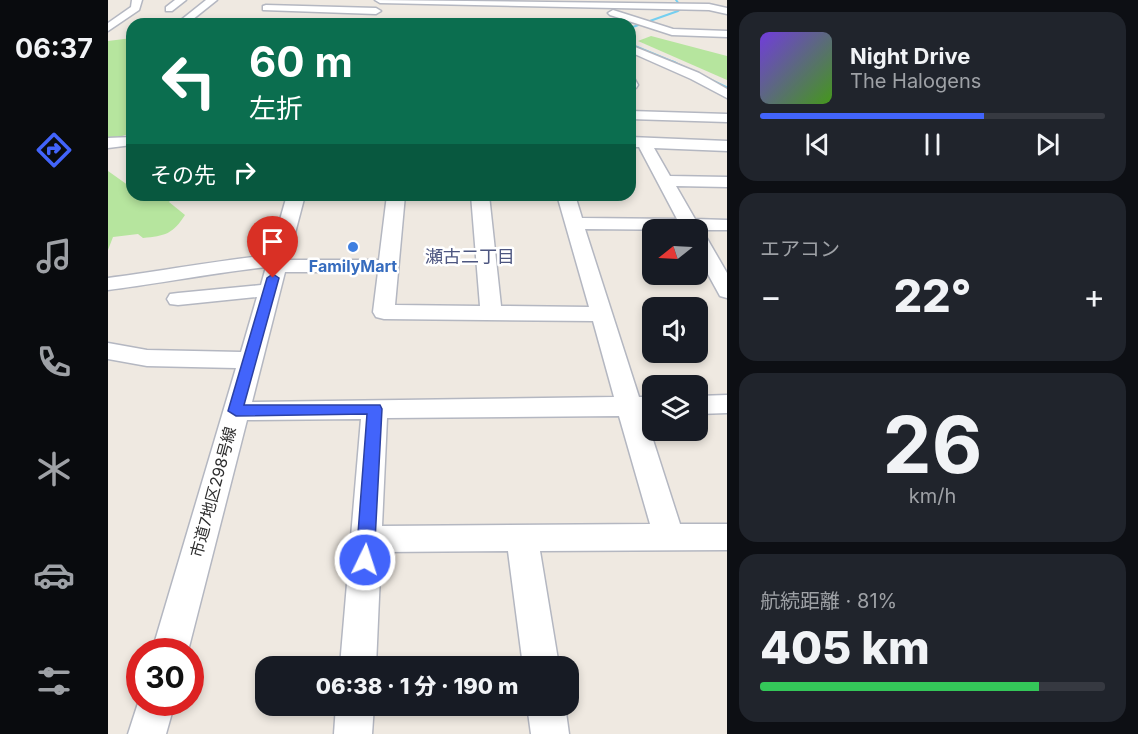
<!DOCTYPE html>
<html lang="ja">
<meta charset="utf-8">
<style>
:root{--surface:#171b24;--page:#20242c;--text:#f1f3f6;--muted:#9ea1a6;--line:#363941;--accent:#4264fb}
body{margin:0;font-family:Inter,"Noto Sans JP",sans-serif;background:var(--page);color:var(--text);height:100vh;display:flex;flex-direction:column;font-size:22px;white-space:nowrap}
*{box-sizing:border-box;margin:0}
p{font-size:20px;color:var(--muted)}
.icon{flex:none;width:33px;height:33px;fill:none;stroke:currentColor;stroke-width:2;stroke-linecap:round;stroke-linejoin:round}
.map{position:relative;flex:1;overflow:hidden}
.drawer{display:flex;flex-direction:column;gap:12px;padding:12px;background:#0d0f14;width:411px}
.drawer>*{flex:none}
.hud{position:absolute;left:18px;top:18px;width:510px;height:183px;border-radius:18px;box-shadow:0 3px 9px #0003;background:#0b6e4f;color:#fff;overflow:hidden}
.needle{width:39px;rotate:252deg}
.tools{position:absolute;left:534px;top:219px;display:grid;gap:12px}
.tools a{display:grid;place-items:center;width:66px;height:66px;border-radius:12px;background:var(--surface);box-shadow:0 3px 9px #0003;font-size:30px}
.speed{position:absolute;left:18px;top:638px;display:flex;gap:12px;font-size:30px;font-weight:700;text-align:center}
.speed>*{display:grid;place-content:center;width:78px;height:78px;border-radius:50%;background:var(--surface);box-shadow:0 3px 9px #0003;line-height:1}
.speed .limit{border:9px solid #d22;background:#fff;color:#111}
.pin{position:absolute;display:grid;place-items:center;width:51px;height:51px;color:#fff;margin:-62px -26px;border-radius:50% 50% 50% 0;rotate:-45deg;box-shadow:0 0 6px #0007}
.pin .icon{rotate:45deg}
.me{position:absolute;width:66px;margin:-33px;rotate:4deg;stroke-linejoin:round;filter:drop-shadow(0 0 4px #0008)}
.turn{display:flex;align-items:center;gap:21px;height:126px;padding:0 24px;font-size:27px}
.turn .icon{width:78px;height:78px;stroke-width:2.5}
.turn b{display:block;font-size:42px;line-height:51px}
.then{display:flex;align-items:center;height:57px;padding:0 24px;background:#0003;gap:12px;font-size:22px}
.big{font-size:45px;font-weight:800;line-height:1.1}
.drawer .tile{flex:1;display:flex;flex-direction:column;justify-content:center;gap:9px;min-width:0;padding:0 21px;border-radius:18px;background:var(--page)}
.drawer .dial{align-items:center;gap:0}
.dial b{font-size:78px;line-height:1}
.song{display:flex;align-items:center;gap:18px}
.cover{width:72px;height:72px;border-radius:9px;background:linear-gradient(135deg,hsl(260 70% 55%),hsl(100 70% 35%))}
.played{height:6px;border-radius:3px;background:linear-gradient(90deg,var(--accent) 65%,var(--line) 65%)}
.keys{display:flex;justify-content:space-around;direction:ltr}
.heat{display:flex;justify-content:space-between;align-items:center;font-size:33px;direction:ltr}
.charge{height:9px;border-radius:4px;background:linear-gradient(90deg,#34c759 81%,var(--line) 0)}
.trip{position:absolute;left:147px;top:656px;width:324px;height:60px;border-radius:18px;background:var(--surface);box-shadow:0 3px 9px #0003;font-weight:800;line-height:60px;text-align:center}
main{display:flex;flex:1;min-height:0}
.menu{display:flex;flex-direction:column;width:108px;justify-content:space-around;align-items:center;background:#090b0e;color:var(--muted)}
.menu .icon{width:42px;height:42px}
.menu .active{color:var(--accent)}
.menu b{font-size:27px;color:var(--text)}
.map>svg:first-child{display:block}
</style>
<main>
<nav class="menu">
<b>06:37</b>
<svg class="icon active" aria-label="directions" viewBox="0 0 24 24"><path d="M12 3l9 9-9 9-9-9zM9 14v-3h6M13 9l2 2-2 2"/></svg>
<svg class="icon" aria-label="music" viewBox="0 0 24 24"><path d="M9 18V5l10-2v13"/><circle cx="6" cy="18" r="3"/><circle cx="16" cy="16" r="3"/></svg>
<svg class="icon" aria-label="phone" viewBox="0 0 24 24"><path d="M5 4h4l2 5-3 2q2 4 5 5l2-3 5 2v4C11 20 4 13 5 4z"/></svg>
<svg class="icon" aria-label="climate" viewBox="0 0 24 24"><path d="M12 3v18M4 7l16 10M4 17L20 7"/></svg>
<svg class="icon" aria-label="car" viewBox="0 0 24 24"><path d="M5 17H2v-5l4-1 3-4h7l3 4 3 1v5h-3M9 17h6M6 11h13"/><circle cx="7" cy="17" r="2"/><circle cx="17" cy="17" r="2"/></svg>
<svg class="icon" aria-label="filters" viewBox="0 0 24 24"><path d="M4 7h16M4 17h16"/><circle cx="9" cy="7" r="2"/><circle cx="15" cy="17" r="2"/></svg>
</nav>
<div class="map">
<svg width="619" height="734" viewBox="0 0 619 734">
<rect width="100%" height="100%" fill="#efe9e1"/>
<g fill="#b6e59e">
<polygon points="543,36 619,56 619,80 530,41"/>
<polygon points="24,38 24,136 17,135 0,141 0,41"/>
<path d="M0,171l24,17v7h43l-6,7 16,13c-12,19 -20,21 -42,23l-5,-4 -25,3 -5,13z"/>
</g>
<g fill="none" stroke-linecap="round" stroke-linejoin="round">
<g stroke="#75cff0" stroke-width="2">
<polyline points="522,28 570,11 574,8 568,0"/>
<polyline points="522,44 568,63"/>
</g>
<polyline stroke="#75cff0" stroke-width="3" points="565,62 619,88"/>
<defs>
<g id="minor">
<polygon points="24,0 34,0 31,10 0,31 0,23 23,7"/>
<polygon points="67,0 78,0 64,11 58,11 58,7"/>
<polygon points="98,0 109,0 79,24 68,24"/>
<polygon points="267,0 601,4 619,8 619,14 601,10 272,3"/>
<polygon points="158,5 268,8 273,11 268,14 155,10 155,6"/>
<polygon points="505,10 565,29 619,31 619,37 564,35 502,15 500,13"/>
<polygon points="522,45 591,73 619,89 619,98 583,79 522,52"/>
<polygon points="522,77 526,78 530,85 528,88 522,88"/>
<polygon points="522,111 619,114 619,122 522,119"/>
<polygon points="24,137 24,145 0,148 0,138"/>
<path d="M522,137l97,4v10l-73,-3 16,28 57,1v10l-51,-1 19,33 32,1v10h-26l-2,4 6,1 22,38v25l-7,-2 -22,-40v-26l-113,-1 54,168h13v18h-7l35,109h47v26l-187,1 19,115h-36l-15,-115 -127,1 -5,114h-36l21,-247 -114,1 -59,231h-36l84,-283 -89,-2 -39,-7v-16l39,7 94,2 16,-55 -79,8 -8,-1 -3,-5 3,-5 8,-1 83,-8 5,-18c-53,6 -105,16 -158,23v-12c54,-7 107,-17 162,-23l17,-60h18l-17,65h91l8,-65h18l-10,110 85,1 -9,-111h18l12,111 88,1 -32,-112h18l7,23 95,1 -38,-72h-9zM177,272h93l-5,40 3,5 8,2 209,2 21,76 -362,5zM511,416l31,108 -268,2 5,-108z"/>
<polygon points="619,395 619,413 590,414 590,396"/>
<polygon points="32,697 32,702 67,702 58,734 20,734"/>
<polygon points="228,705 266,705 264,734 226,734"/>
<polygon points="419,705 457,705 461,734 423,734"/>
</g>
</defs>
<use href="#minor" stroke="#b4b7c1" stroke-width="3"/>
<use href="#minor" fill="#fff" fill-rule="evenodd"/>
</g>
<polygon fill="#4264fb" stroke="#2b41a3" stroke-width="1.5" points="165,274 171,278 136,405 272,405 274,409 266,560 263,566 257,568 251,566 248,560 259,414 128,416 120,411 159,278"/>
<circle fill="#3f7fe0" stroke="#fff" stroke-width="2" cx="245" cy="247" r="6"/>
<g text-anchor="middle" stroke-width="5" stroke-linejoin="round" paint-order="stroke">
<g font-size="16" font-weight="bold" fill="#366cbe" stroke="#fff">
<text x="245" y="272">FamilyMart</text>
</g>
<g font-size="16" fill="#2e2e2e" stroke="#fff">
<text transform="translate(105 492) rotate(-75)" y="6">市道7地区298号線</text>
</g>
<g font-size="18" fill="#4d5680" stroke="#fff">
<text x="362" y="263">瀬古二丁目</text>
</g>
</g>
</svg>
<div class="tools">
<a><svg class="needle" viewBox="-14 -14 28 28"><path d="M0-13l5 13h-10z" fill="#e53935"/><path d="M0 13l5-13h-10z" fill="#9ea1a6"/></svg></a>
<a><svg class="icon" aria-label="sound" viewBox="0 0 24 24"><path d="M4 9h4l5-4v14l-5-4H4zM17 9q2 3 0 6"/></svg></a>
<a><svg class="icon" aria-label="layers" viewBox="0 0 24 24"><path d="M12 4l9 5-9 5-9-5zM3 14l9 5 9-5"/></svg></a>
</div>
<div class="speed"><div class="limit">30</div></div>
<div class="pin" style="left:165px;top:278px;background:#d93025"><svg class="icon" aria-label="arrive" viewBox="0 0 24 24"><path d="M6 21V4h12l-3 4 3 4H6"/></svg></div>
<svg class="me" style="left:257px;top:560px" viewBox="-20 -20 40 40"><circle r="17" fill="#4264fb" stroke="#fff" stroke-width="3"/><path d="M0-11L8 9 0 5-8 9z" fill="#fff"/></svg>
<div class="trip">06:38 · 1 分 · 190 m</div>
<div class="hud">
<div class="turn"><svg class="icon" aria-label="left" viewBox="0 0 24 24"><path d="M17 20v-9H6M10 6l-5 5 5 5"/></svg><div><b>60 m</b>左折</div></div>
<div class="then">その先<svg class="icon" aria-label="right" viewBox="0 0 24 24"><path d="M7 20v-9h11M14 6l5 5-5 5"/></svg></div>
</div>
</div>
<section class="drawer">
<div class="tile">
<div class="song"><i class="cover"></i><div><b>Night Drive</b><p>The Halogens</p></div></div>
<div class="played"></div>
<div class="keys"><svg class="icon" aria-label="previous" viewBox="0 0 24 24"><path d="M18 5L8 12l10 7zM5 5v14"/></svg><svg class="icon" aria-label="pause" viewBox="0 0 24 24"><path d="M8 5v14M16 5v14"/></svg><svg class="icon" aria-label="next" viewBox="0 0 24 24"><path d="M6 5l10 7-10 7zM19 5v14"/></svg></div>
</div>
<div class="tile"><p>エアコン</p>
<div class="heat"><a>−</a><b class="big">22°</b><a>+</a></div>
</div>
<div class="tile dial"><b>26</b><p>km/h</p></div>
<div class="tile"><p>航続距離 · 81%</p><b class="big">405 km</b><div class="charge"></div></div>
</section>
</main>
